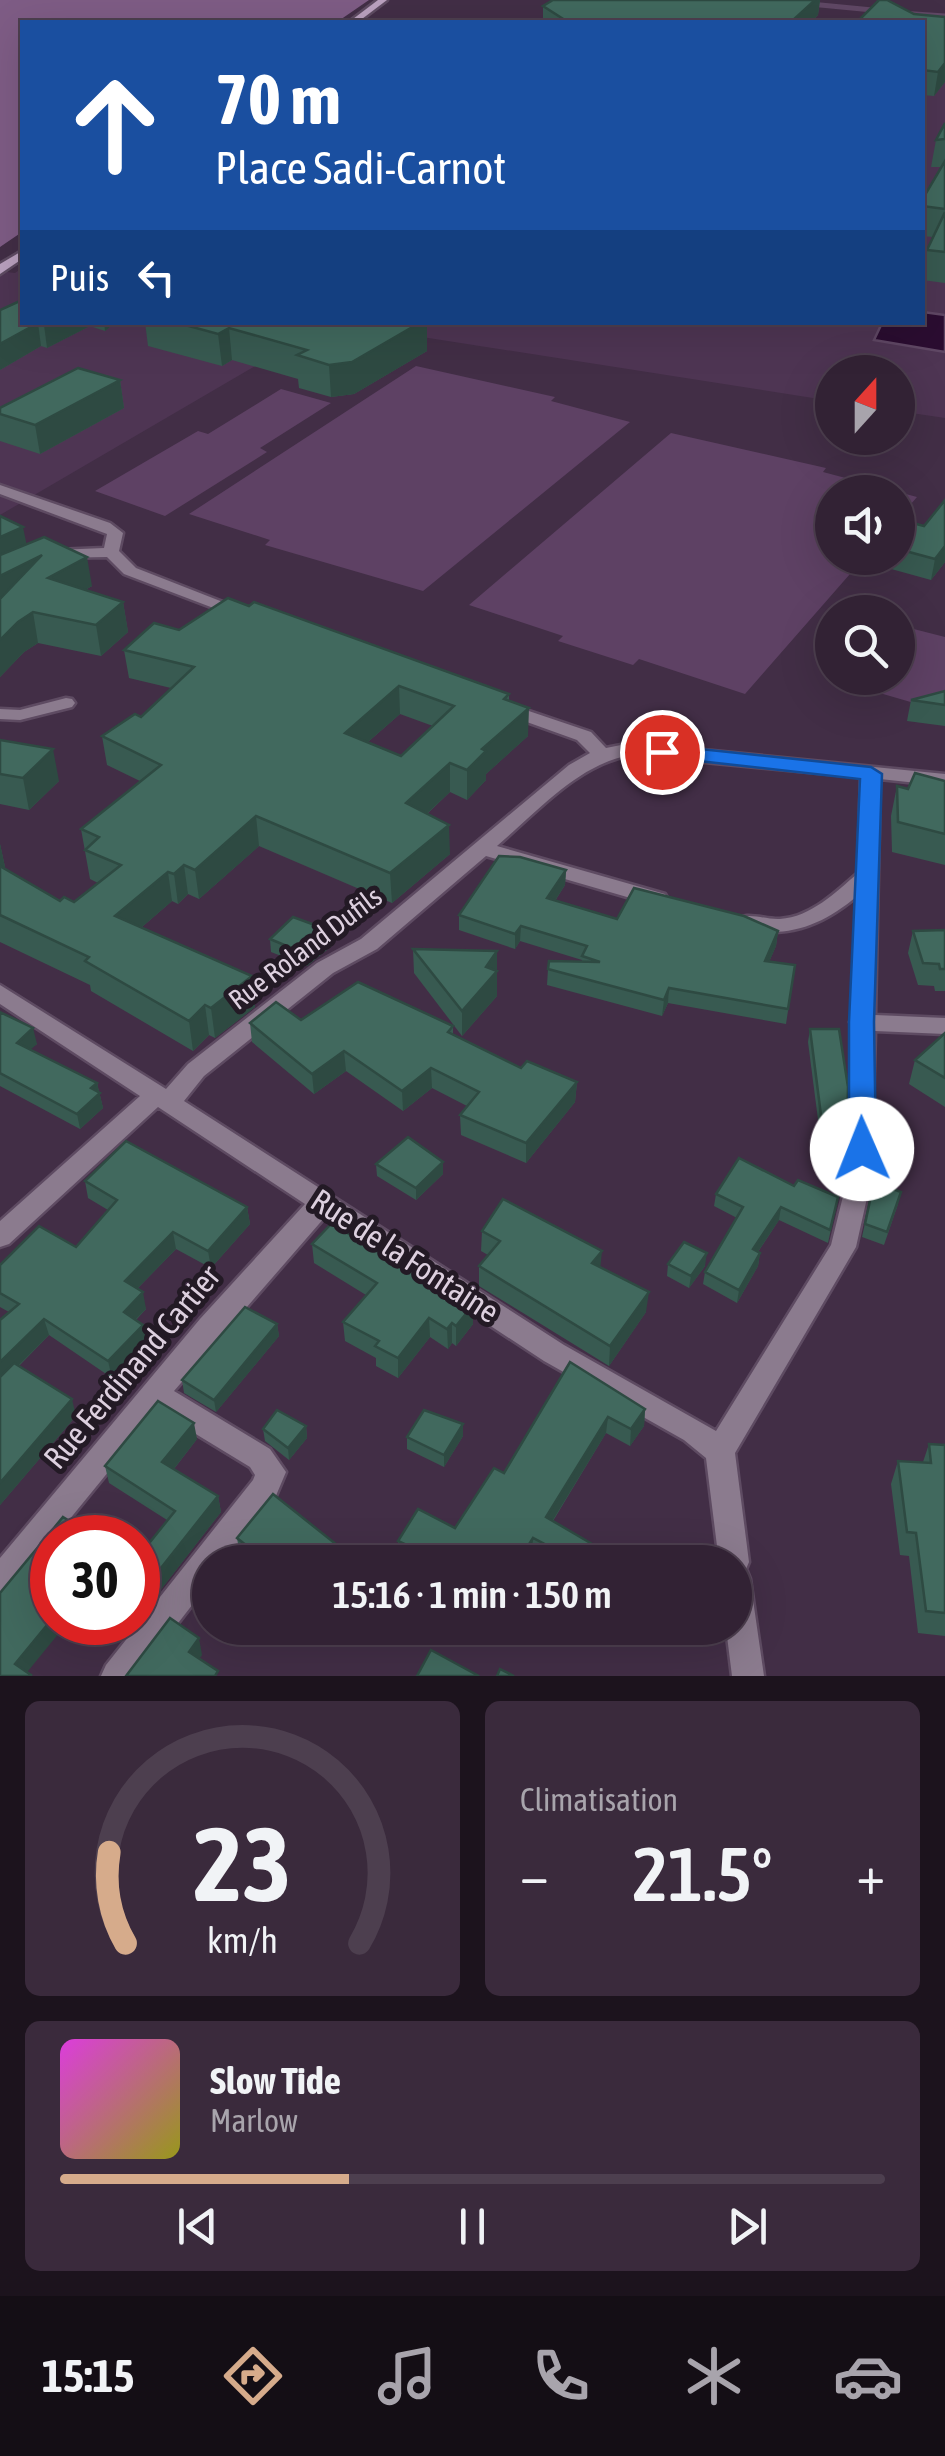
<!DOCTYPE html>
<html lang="fr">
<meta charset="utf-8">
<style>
:root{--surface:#322234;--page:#3a2a3c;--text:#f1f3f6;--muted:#a8a4ac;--line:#4d3f4f;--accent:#d6ab8b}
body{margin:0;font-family:"Asap Condensed",sans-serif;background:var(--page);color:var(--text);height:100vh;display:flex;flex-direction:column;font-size:38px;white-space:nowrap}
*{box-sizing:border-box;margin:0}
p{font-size:32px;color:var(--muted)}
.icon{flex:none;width:55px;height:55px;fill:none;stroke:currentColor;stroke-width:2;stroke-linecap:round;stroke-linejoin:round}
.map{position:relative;height:1676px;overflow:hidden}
.panel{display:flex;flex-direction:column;gap:25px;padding:25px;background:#1c131d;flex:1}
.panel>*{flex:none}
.top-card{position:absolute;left:20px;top:20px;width:905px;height:305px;border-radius:0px;box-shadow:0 10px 40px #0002,0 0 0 2px var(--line);background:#1a4fa0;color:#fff;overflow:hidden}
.needle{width:65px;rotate:21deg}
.fabs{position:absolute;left:815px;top:355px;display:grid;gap:20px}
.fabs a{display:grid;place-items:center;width:100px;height:100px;border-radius:50%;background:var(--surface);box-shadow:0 10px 40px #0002,0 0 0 2px var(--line);font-size:50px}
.speed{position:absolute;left:30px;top:1515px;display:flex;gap:20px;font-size:50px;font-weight:700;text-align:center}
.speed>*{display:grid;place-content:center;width:130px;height:130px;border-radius:50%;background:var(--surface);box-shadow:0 10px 40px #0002,0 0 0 2px var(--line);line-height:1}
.speed .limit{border:15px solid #d22;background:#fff;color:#111}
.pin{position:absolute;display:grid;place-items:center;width:85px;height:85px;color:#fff;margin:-42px;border:5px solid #fff;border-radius:50%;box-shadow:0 2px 10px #0007}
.me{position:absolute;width:110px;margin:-55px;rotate:359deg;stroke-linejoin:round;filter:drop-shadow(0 0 8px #0008)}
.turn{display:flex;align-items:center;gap:35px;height:210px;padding:0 30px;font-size:45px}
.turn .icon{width:130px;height:130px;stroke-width:2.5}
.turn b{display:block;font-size:70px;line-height:85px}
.then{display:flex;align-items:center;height:95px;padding:0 30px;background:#0003;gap:20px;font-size:38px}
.big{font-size:75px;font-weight:600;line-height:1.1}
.panel .card{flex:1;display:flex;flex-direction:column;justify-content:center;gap:15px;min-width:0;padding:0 35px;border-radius:15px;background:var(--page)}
.panel .dial{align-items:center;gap:0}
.dial svg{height:260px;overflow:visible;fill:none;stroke:var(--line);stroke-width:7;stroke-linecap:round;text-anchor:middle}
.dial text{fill:var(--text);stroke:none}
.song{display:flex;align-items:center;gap:30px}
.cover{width:120px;height:120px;border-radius:15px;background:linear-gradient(135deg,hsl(300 70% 55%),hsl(60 70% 35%))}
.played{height:10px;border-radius:5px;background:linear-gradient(90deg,var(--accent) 35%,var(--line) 35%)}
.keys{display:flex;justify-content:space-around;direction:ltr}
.heat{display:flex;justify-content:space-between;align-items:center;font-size:55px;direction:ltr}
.panel .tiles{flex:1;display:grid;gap:25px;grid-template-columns:1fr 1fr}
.card:last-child{grid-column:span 2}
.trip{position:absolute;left:192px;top:1545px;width:560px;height:100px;border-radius:50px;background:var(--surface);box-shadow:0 10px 40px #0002,0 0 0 2px var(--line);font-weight:600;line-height:100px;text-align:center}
.dock{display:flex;height:160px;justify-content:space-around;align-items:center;background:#140e15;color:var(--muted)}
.dock .icon{width:70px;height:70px}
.dock .selected{color:var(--accent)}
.dock b{font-size:45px;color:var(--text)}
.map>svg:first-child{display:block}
</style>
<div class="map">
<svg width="945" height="1676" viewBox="0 0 945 1676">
<rect width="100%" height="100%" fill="#422e46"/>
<g fill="#4e3553">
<polygon points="923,24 945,30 945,418 898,411 898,372 832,372 832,401 333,323 922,322"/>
<polygon points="22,268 22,322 329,323 0,515 0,271 15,273"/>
</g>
<g fill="#5e4164">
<polygon points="416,366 555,397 551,401 630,422 423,591 265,545 270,540 189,514"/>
<polygon points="281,389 331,403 260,448 267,452 165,516 95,491 198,431 208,434"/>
<polygon points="671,433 826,468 823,472 917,497 898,519 898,492 832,492 832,558 864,558 745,694 639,659 633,665 558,641 563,636 469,605"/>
<polygon points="902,626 945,637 945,712 859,687 866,678 898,678 898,633"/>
</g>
<polygon fill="#7e5c85" points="0,0 369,0 337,22 22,22 22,232 0,247"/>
<polygon fill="#2b0d31" stroke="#604865" stroke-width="2.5" points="923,312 945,315 945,352 874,340 882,323 922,322"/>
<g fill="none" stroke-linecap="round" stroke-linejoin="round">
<g stroke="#604865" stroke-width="5">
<polyline points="810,4 883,11"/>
<polyline points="900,13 945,16"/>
</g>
<defs>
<g id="street">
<polygon points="0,485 110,523 123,533 119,551 136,568 251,613 249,617 237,617 124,574 107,557 51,558 49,555 57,550 104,548 107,534 0,494"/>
<polygon points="66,698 72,699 75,703 72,707 20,720 0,719 0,709 20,710"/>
<path d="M505,703l86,29 15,16 25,-5 314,31v12l-65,-7 -5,236 70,3v16l-70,-3 -4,149 -15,67 -121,206 14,109 -3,7 4,10 14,97h-32l-6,-48h9v-66h-16l-13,-104 -22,-18 -140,-79 -219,-144 -151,174 96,58 16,23 -11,26 -50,64h-15v20l-73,94h-36l5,-11 147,-185 2,-5 -5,-8 -92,-56 -147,180 -11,5v-38l200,-239 105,-115 -147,-97 -149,137 -9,3v-26l140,-125 -140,-92v-19l166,104 22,-25 129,-101 44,-24 208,-174 21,-12 -13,-13 -78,-28 -3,-4zM631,755l230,22 -3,96c-22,19 -47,44 -78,46 -16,1 -35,-9 -47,3l4,5c46,13 84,0 120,-31l-4,121 -3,5 2,4 -5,154 -16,65 -115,186 -152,-86 -380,-244 20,-25 129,-103 44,-24 109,-93 172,50 7,-2 3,-5 -3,-5 -168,-48c40,-34 81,-82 134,-91z"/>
</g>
<g id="secondary">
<polygon points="378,0 387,0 358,22 349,22"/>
<polygon points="22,251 22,259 0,274 0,264"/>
</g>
</defs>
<use href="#street" stroke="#5e4b62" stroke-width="5"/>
<use href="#secondary" stroke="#5e4b62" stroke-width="5"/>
<use href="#street" fill="#8b7b8e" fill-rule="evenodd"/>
<use href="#secondary" fill="#baa1bf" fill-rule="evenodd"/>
</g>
<g fill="#385a51" fill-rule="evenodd">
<polygon points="553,0 820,0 818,15 811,22 543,22 543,6"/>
<polygon points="914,14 945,17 945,82 934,96 922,95 922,22"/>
<polygon points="945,139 945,283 922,280 927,250 933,237 922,236 922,200 942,167 931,167 936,140"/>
<polygon points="0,310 22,322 116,322 105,331 90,326 47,348 41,346 0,370"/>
<polygon points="145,322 427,322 427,351 354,394 331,397 299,388 298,379 232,360 222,366 148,346"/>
<polygon points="120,380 124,408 40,454 0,441 0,408"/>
<polygon points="945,500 945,562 931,580 884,567 886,558 898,558 898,535 924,526"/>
<polygon points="0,516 27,544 92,586 85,590 123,602 128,632 101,656 38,643 24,652 0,677"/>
<path d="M179,630l330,64v7l19,35 -42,38v6l-19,20 -17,-8 -23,22 23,40 -58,49 -133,-57 -60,53 -11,-5 -10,10 -6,-3 -30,26 110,49 3,31 -40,31 -6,-3 -16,16 -102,-60 -1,-6 -90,-43v-98l5,23 -1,2 56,32 14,1 24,-19 -8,-4 -9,-50 59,-48 -33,-16 -5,-29 39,-19 30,-29 -42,-10 -5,-28zM400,714l33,12 -32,30 -33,-14z"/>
<polygon points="945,691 945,726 907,721 911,700"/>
<polygon points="0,740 59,781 29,810 0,804"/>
<polygon points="945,781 945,865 892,852 891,816 897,786 908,789"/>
<polygon points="566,870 565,885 555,901 617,919 778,931 776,946 769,962 795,965 786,1024 668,1003 662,1016 547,985 548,969 582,961 582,960 520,941 515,949 459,930 459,915"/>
<polygon points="945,930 945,991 935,991 934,986 918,985 908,953 913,931"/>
<polygon points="270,939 334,944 307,966 271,952"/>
<polygon points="413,949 497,951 497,996 462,1036 414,973"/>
<polygon points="0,1012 37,1044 30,1049 97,1083 103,1108 80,1129 0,1086"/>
<polygon points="301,1020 453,1026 453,1035 521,1068 577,1082 575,1102 526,1163 461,1135 460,1115 467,1106 432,1088 403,1111 346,1071 314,1094 252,1042 250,1023"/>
<polygon points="810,1029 847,1133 844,1146 821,1143 808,1042"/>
<polygon points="945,1033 945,1107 909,1084 915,1060"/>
<polygon points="376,1164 443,1174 416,1200 377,1176"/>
<polygon points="85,1181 247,1207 250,1224 211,1268 176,1249 138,1288 146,1309 136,1320 147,1342 112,1378 49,1335 19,1366 76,1416 0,1505 0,1320 9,1312 0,1307 0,1265 76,1247 108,1210 88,1198"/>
<polygon points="874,1182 898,1204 884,1245 862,1237"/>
<polygon points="794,1186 838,1197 828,1243 779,1220 758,1252 760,1253 758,1266 737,1303 703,1284 705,1272 737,1218 714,1206 716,1194"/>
<polygon points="482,1231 600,1267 646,1312 609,1366 479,1286 479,1266 488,1255 481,1251"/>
<polygon points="312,1244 473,1324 456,1346 452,1343 448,1349 430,1337 398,1378 376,1366 376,1358 345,1341 343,1322 366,1295 314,1263"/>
<polygon points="668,1264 705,1266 689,1288 667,1276"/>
<polygon points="277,1324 279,1336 216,1412 184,1393 182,1380"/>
<polygon points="570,1362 645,1409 644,1426 630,1446 606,1433 553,1521 616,1558 615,1562 547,1562 532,1554 527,1562 410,1562 399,1557 398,1541 455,1528 504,1473"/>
<polygon points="463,1424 463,1436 444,1467 407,1449 407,1437"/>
<polygon points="306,1426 307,1438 289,1460 265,1441 263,1429"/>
<polygon points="197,1439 174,1469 218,1496 221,1512 138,1619 138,1557 167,1520 109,1483 105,1466"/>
<polygon points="929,1444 945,1445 945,1636 918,1633 909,1556 900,1555 891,1484 898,1461 923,1462"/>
<polygon points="237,1538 342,1549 367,1562 254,1562 239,1550"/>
<polygon points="108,1622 135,1622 126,1634"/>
</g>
<g fill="#2e4a42">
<polygon points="815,0 820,0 818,15 811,22 791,22"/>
<polygon points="945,63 945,82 934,96 938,72"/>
<polygon points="49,322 90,322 90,326 47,348 44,325"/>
<polygon points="104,322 116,322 105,331"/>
<polygon points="421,322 427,322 427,351 354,394 331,397 329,365"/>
<polygon points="38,323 41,346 0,370 0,344"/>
<polygon points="229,328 232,360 222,366 218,334"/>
<polygon points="120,380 124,408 40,454 35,425"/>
<polygon points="23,527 29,556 0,569 0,537"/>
<polygon points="945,546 945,562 931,580 935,559"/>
<polygon points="42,555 0,609 0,576"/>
<polygon points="87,557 92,586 53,608 48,578"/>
<polygon points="123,602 128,632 101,656 96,625"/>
<polygon points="33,612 38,643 24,652 0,677 0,640 18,622"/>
<polygon points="399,686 400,714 346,761 345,733"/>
<polygon points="529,708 528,736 486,774 486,780 467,800 467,770 482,749"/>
<polygon points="53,749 59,781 29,810 23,778"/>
<polygon points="450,763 450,792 407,832 406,803"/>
<polygon points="256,816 259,846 199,899 195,870"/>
<polygon points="449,825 450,854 392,903 390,873"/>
<polygon points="0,844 5,867 0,872"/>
<polygon points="184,865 188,894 178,904 174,874"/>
<polygon points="566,870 565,885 547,913 547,898"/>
<polygon points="168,872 172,901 120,946 115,916"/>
<polygon points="521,926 520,941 515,949 515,934"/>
<polygon points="778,931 776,946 763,976 765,961"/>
<polygon points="334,932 334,944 307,966 306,954"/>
<polygon points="497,951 497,996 462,1036 462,1011 486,967"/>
<polygon points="252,976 255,1007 215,1038 211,1008"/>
<polygon points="669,988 668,1003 662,1016 664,1000"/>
<polygon points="205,1005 209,1035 193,1051 189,1021"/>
<polygon points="33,1028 37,1044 21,1058 17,1043"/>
<polygon points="344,1051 346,1071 314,1094 312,1074"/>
<polygon points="431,1068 432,1088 403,1111 402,1091"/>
<polygon points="577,1082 575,1102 526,1163 526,1143"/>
<polygon points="97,1083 103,1108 80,1129 77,1114 91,1088"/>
<polygon points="443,1162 443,1174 416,1200 416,1188"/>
<polygon points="247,1207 250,1224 211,1268 208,1251"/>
<polygon points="781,1207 779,1220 751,1262 753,1249"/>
<polygon points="173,1232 176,1249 128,1298 125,1281"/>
<polygon points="602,1251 600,1271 592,1263"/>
<polygon points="707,1253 705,1266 689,1288 691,1276"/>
<polygon points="760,1253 758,1266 737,1303 739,1290"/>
<polygon points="143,1292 146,1309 127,1328 124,1312"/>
<polygon points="649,1292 646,1312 609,1366 610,1346"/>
<polygon points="473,1305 473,1324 456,1346 456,1326"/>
<polygon points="429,1318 430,1337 398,1378 398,1358"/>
<polygon points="44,1319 49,1335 0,1384 0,1362"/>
<polygon points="452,1323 452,1343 448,1349 447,1329"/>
<polygon points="277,1324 279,1336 216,1412 214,1400"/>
<polygon points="143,1325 147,1342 112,1378 108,1361"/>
<polygon points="72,1399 76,1416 0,1505 0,1483"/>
<polygon points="645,1409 644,1426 630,1446 631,1429"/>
<polygon points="608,1417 606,1433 545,1533 546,1517"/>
<polygon points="194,1423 197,1439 166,1479 162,1462"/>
<polygon points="463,1424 463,1436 444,1467 444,1455"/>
<polygon points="306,1426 307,1438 289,1460 288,1448"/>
<polygon points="218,1496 221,1512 138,1619 138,1597"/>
<polygon points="533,1538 532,1554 527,1562 518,1562"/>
<polygon points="52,1619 52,1622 68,1622 24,1676 15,1664"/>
<polygon points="122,1622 135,1622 126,1634"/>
<polygon points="199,1638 202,1655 193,1669 189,1652"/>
</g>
<g fill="#41695e" stroke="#2e4a42" stroke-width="2.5" fill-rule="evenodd">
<polygon points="553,0 815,0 791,22 568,22 543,6"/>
<polygon points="879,0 887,0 914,14 945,17 945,63 938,72 922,70 922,22 857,22"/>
<polygon points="945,123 945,139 936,140"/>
<polygon points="945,161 945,209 922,206 922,200"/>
<polygon points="945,212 945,252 927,250"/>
<polygon points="22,300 22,322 49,322 44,325 38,323 0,344 0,310"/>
<polygon points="174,322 421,322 352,362 329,365 297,355 307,350 229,328 218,334"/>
<polygon points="78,368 120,380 35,425 0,414 0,408"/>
<polygon points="945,500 945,546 935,559 898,549 898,535 909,522 924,526"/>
<polygon points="0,516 23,527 0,537"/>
<polygon points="44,537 87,557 48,578 123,602 96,625 33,612 18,622 0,640 0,599 42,555 0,576 0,555"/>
<path d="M228,598l21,8 5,-4 255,92 -5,5 25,9 -47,41 4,2 -19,19 -17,-7 -44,40 43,22 -59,48 -134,-57 -61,54 -11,-5 -10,9 -6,-2 -53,44 137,60 -41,32 -6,-3 -16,16 -104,-60 4,-4 -89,-42v-49l60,35 4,-4 10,5 47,-37 -36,-15 14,-13 -18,-8 80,-64 -59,-29 33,-22 6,3 53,-50 -70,-17 30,-27 25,7zM399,686l55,20 -53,50 -56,-23z"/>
<polygon points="945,691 945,705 911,700"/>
<polygon points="0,740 53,749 23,778 0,774"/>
<polygon points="915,773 945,781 945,834 898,822 897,786 908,789"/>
<polygon points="499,856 520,857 566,870 547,898 617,919 634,888 744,916 778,931 765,961 795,965 788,1009 669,988 664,1000 548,969 549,961 600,962 582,956 587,946 521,926 515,934 459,915"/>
<polygon points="293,917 334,932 306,954 270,939"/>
<polygon points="945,930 945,969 940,969 939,964 923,963 913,931"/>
<polygon points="413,949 497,951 486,967 497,971 462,1011"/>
<polygon points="358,982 453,1026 448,1032 521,1068 527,1061 577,1082 526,1143 460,1115 479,1092 431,1068 402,1091 344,1051 312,1074 250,1023 276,1002 301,1020"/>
<polygon points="0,1012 33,1028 17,1043 97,1083 91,1088 100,1093 77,1114 0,1073"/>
<polygon points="810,1029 839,1029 848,1087 847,1133 823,1131"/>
<polygon points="945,1033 945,1078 915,1060"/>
<polygon points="408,1137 443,1162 416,1188 376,1164"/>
<polygon points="126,1141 247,1207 208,1251 173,1232 125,1281 143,1292 124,1312 143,1325 108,1361 44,1319 0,1362 0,1320 19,1304 0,1293 0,1265 39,1226 76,1247 117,1200 85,1181"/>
<polygon points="739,1158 794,1186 798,1180 838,1197 830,1230 781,1207 753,1249 760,1253 739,1290 705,1272 743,1207 716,1194"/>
<polygon points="874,1182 901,1192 887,1232 865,1224"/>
<polygon points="503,1199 602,1251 592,1263 649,1292 610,1346 479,1266 500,1241 482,1231"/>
<polygon points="331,1224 430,1279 473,1305 456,1326 452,1323 447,1329 429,1318 398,1358 375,1346 379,1341 343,1322 377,1283 312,1244"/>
<polygon points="684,1242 707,1253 691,1276 668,1264"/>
<polygon points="245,1307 277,1324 214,1400 182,1380"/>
<polygon points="570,1362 645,1409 631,1429 608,1417 546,1517 616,1558 613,1562 579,1562 533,1538 518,1562 443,1562 398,1541 418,1509 455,1528 494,1468 504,1473"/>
<polygon points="14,1363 72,1399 0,1483 0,1377"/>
<polygon points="158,1401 194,1423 162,1462 218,1496 138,1597 138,1557 175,1511 105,1466"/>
<polygon points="277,1410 306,1426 288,1448 263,1429"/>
<polygon points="424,1410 463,1424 444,1455 407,1437"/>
<polygon points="929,1444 945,1445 945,1613 926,1611 916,1533 907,1532 898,1461 931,1463"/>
<polygon points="273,1494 342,1549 367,1562 267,1562 237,1538"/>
<polygon points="63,1517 97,1538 52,1538 52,1619 15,1664 31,1675 30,1676 0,1676 0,1593"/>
<polygon points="170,1618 199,1638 189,1652 218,1671 215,1676 126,1676"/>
<polygon points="431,1650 479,1676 417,1676"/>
<polygon points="500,1669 514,1676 497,1676"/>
</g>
<polygon fill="#1a73e8" stroke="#114b97" stroke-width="2.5" points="662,745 871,767 882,774 874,1022 876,1149 872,1157 862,1160 853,1157 849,1149 849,1022 860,779 654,756 651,752"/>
<g text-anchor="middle" stroke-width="10" stroke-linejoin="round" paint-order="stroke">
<g font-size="28" fill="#ddd0df" stroke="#231a25">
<text transform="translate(305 948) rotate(-37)" y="10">Rue Roland Dufils</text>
</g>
<g font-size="32" fill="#ddd0df" stroke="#231a25">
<text transform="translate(405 1256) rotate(33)" y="11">Rue de la Fontaine</text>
<text transform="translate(132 1367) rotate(-50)" y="11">Rue Ferdinand Cartier</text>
</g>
</g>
</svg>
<div class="fabs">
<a><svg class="needle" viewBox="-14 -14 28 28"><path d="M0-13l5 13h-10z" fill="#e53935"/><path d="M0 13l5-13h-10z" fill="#a8a4ac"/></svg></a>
<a><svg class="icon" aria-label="sound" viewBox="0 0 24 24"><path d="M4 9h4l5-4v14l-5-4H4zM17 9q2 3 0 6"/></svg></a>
<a><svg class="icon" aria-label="search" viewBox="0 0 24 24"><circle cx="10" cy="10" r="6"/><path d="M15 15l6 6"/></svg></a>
</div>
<div class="speed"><div class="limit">30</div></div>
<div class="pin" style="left:662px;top:752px;background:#d93025"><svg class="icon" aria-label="arrive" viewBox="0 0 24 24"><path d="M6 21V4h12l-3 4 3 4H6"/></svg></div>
<svg class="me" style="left:862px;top:1149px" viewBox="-20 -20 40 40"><circle r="19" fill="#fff"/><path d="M0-13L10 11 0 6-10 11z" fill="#1a73e8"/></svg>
<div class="trip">15:16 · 1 min · 150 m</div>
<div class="top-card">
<div class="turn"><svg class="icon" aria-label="ahead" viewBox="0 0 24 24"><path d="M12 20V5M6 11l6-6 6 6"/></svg><div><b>70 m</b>Place Sadi-Carnot</div></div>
<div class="then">Puis<svg class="icon" aria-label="left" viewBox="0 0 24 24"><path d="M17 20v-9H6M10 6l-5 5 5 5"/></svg></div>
</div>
</div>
<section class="panel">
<div class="tiles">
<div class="card dial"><svg viewBox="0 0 100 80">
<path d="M14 69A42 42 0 1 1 86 69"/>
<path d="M14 69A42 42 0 0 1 9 41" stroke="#d6ab8b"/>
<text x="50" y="56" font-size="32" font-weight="700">23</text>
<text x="50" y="72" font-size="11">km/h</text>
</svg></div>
<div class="card"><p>Climatisation</p>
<div class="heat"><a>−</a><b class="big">21.5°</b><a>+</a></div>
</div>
<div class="card">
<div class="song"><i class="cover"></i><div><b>Slow Tide</b><p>Marlow</p></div></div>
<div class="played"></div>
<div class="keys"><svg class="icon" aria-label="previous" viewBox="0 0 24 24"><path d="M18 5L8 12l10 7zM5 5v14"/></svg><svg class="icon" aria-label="pause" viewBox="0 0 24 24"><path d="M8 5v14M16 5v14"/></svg><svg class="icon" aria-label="next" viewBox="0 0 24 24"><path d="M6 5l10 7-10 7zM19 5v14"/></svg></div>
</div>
</div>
</section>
<nav class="dock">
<b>15:15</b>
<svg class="icon selected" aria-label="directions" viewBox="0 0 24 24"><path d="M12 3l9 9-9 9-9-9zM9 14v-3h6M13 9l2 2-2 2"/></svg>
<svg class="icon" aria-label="music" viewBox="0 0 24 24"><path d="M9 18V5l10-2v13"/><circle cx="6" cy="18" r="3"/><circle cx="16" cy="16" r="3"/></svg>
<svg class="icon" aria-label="phone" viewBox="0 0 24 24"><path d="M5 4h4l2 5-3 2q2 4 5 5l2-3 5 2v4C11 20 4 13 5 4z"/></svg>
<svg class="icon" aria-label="climate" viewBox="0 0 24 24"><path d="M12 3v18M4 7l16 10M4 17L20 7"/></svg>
<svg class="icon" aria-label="car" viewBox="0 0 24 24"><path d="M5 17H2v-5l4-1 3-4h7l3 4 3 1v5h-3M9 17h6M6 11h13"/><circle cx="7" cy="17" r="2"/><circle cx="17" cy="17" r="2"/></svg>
</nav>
